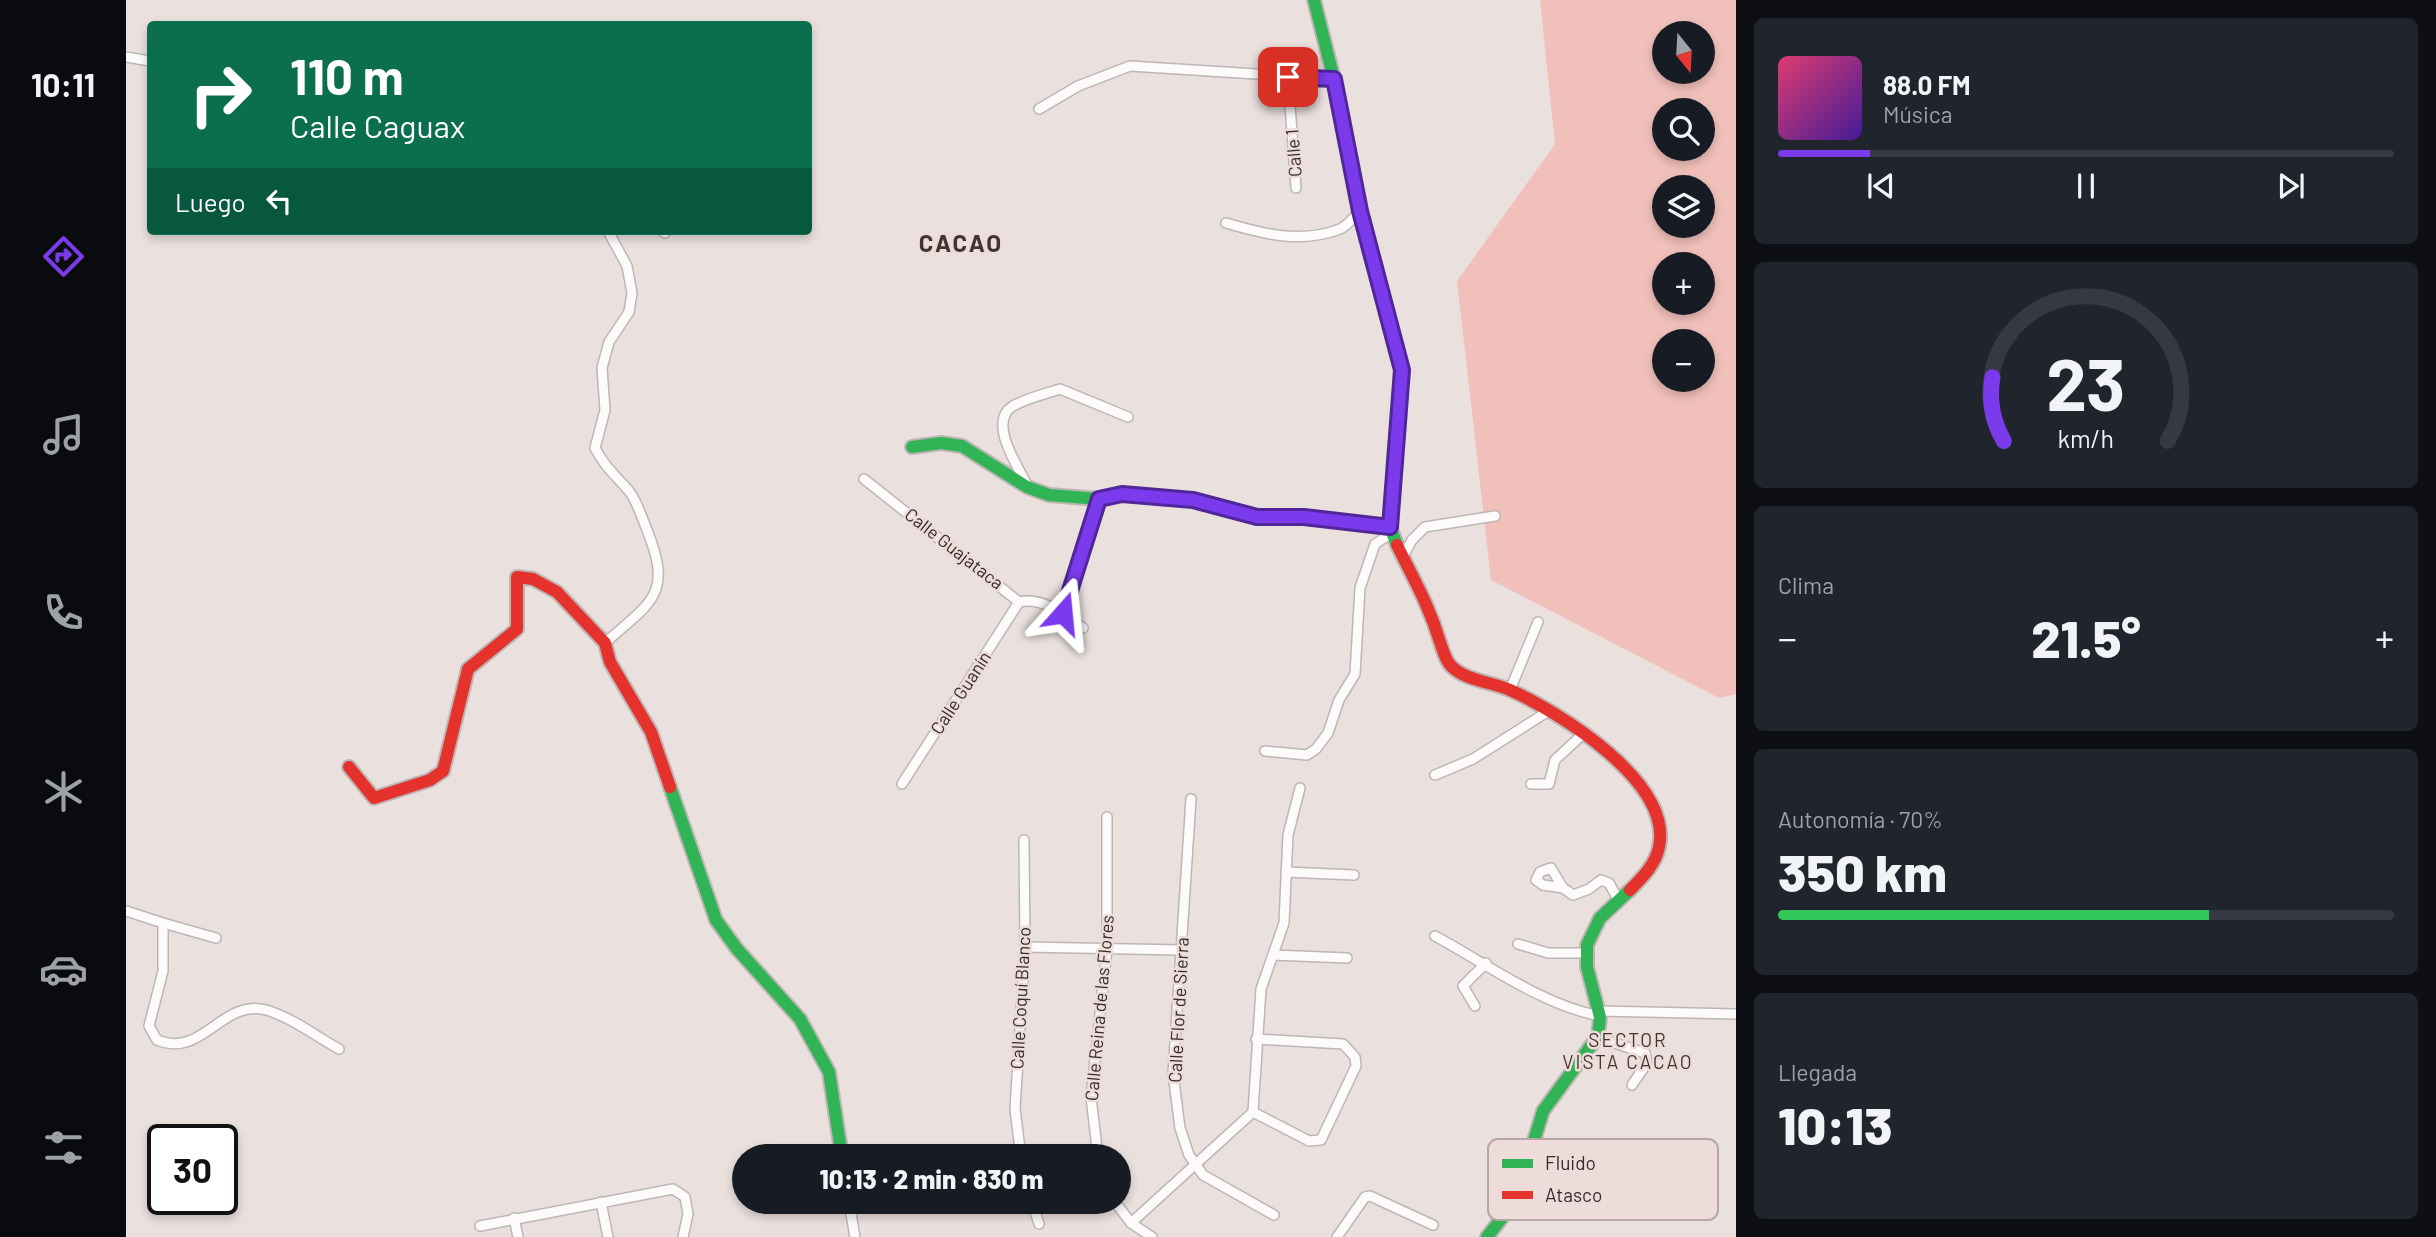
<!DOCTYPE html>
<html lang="es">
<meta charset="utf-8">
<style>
:root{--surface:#171b24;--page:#20242c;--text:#f1f3f6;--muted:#9ea1a6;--line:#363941;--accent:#7c3aed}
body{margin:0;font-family:Barlow,sans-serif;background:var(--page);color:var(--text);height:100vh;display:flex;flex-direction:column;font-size:26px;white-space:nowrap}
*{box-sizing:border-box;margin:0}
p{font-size:23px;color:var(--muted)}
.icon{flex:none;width:38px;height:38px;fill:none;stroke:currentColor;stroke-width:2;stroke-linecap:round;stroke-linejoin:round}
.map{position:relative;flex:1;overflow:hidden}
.panel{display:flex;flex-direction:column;gap:18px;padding:18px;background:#0d0f14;width:700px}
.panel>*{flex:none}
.top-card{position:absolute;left:21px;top:21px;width:665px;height:214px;border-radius:7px;box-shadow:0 4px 10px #0003;background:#0b6e4f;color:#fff;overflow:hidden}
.needle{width:46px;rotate:162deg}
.controls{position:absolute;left:1526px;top:21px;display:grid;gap:14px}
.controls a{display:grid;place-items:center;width:63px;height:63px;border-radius:50%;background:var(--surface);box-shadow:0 4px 10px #0003;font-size:35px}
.speed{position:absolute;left:21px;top:1124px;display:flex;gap:14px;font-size:35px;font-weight:700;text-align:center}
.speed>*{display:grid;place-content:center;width:91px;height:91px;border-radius:50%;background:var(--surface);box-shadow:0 4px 10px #0003;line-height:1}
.speed .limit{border:4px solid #111;border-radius:10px;background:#fff;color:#111}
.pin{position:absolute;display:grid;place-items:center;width:60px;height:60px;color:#fff;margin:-30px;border-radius:14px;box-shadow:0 4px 10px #0006}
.me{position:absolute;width:77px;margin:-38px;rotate:18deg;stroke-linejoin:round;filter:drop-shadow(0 0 5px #0008)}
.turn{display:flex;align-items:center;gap:24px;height:147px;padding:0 28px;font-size:32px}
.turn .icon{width:91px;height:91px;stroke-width:2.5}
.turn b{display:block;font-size:49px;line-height:60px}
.then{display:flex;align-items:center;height:66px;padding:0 28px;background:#0003;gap:14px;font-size:26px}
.big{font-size:52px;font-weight:800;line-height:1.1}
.panel .card{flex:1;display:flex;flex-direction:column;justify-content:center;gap:10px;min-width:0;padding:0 24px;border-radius:10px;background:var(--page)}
.panel .dial{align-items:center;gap:0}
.dial svg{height:182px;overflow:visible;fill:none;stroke:var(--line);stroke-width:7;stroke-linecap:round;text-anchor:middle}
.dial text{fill:var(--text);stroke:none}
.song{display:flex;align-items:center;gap:21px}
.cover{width:84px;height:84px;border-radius:10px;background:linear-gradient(135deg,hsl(340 70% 55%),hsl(260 70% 35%))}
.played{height:7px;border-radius:4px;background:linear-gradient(90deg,var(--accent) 15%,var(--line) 15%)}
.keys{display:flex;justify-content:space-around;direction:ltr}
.heat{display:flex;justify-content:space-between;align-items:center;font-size:38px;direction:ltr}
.charge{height:10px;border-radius:5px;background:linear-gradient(90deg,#34c759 70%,var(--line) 0)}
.trip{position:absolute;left:606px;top:1144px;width:399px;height:70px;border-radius:35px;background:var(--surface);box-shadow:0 4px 10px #0003;font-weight:800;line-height:70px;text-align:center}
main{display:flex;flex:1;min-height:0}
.tabs{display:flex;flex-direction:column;width:126px;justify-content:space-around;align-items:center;background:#090b0e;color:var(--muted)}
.tabs .icon{width:49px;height:49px}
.tabs .on{color:var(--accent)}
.tabs b{font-size:32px;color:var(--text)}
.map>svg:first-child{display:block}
</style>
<main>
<nav class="tabs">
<b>10:11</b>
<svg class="icon on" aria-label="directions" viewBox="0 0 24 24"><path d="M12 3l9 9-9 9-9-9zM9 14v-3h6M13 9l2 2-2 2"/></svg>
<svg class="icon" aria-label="music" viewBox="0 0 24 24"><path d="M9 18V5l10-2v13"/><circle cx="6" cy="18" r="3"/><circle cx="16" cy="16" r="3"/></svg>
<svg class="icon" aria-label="phone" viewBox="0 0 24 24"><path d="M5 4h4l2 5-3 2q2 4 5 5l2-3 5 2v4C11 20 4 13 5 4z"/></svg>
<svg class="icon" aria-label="climate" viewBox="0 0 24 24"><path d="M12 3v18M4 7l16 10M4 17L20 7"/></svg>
<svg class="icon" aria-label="car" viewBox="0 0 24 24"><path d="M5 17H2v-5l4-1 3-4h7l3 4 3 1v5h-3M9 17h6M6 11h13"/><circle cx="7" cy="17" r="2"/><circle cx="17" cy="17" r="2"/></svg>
<svg class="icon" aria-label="filters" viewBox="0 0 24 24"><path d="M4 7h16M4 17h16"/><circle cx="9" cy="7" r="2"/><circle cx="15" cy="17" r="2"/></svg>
</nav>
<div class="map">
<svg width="1610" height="1237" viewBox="0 0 1610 1237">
<rect width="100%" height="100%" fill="#eae0de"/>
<path fill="#f1c0ba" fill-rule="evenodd" d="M1414,0h196v694l-17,4 -228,-118 -34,-299 98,-137zM1538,33h39v39h-39zM1538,110h39v39h-39zM1538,187h39v39h-39zM1538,264h39v39h-39zM1538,341h39v39h-39z"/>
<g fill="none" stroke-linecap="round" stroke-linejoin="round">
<defs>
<g id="street">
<polyline points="0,57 24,61"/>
<polyline points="1162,77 1170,188"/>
<polyline points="913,109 952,86 1004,66 1208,79"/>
<path d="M1100,223c37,11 75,21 114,6 7,-3 15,-13 20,-18"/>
<polyline points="536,231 539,233"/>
<path d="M738,479l155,123c23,-6 46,13 64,26"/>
<path d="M901,485c-9,-19 -40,-63 -14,-79 14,-8 32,-12 47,-17l68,28"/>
<polyline points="1276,558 1286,540 1299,527 1369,516"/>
<polyline points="937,613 973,499"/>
<path d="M479,643c47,-42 68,-48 42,-113 -5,-12 -10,-29 -18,-39 -13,-15 -25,-25 -34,-43l10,-38 -3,-42 7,-26 20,-30 3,-19 -5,-27 -19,-35"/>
<polyline points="1384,690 1412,622"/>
<polyline points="1139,751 1181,755 1190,749 1202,733 1213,700 1229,674 1234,588 1249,544 1266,533"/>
<polyline points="1309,775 1347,759 1421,712"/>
<polyline points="776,784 893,602"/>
<polyline points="1405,784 1423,784 1429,760 1457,734"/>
<polyline points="1065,799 1047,1073 1054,1128 1063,1155 1077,1175 1148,1215"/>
<polyline points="1160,872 1228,875"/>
<polyline points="1437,888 1417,885 1410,880 1414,872 1425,868 1437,888 1447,895 1463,889 1475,880 1483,883 1493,901"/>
<path d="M0,911l37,12v48l-14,55 8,14c46,19 65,-42 109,-30 25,7 51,27 73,39"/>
<polyline points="37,923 90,938"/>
<path d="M1309,936c52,28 107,69 165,80"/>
<polyline points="1392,944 1422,953 1461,953"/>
<polyline points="899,947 1056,950"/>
<polyline points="1147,955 1221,958"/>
<polyline points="1349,1006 1337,986 1360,963"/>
<polyline points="1474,1011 1610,1014"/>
<polyline points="1473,1038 1519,1053 1521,1063 1506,1085"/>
<polyline points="1127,1112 1183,1141 1195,1140 1230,1066 1229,1057 1217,1044 1130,1039"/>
<polyline points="895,1157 889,1109 899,947 898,840"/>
<polyline points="972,1157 965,1097 981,949 981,817"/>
<polyline points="475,1202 482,1237"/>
<polyline points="723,1202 729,1237"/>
<polyline points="906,1202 913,1224"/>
<polyline points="989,1202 1005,1223 1026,1237"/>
<polyline points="388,1218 392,1237"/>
<polyline points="1005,1223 1127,1112 1135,989 1158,923 1162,835 1174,788"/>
<polyline points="354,1226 547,1189 559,1197 562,1214 557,1237"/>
<polyline points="1211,1237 1239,1197 1244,1196 1307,1225"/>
</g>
<g id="fast">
<polyline points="1188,0 1208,79 1234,211 1276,370 1264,527 1271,545"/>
<polyline points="786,447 815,443 836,446 901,487 923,495 973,499 996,494 1067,500 1131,517 1178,517 1264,527"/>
<polyline points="544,787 590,920 611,949 674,1019 703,1072 716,1157"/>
<polyline points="1361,1237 1390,1200 1417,1111 1472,1036 1474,1017 1461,967 1461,945 1474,918 1504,890"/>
</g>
<g id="jam">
<path d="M1271,545c17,35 32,60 43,97 3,8 5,18 11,24 15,15 41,16 59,24 49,22 163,92 149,157 -3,17 -17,31 -29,43"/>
<polyline points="223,767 248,798 304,780 317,771 342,669 391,629 391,577 407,579 431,592 479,643 484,662 525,732 544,787"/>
</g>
</defs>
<use href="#street" stroke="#bdb6b4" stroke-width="12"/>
<use href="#fast" stroke="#bdb6b4" stroke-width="16"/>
<use href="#jam" stroke="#bdb6b4" stroke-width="16"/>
<use href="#street" stroke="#fcfafa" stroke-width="9"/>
<use href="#fast" stroke="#30b455" stroke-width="12"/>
<use href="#jam" stroke="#e5322d" stroke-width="12"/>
</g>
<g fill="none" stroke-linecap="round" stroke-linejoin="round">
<defs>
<polyline id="route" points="937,613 973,499 996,494 1067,500 1131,517 1178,517 1264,527 1276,370 1234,211 1208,79 1162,77"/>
</defs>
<use href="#route" stroke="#51269a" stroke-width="18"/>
<use href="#route" stroke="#7c3aed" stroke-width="12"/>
</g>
<g text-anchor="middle" stroke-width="5" stroke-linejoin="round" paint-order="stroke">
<g font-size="18" fill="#332c2b" stroke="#eedcda">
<text transform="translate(1168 153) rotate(-94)" y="6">Calle 1</text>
<text transform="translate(828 549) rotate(38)" y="6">Calle Guajataca</text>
<text transform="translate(835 693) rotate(-57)" y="6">Calle Guanín</text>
<text transform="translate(895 998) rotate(-87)" y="6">Calle Coquí Blanco</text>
<text transform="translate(974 1008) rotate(-85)" y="6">Calle Reina de las Flores</text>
<text transform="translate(1053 1010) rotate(-87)" y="6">Calle Flor de Sierra</text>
</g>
<g font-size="19" letter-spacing="2" fill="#423432" stroke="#eedcda">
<text x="1502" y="1047">SECTOR<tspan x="1502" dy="22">VISTA CACAO</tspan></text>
</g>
<g font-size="24" font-weight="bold" letter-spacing="2" fill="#423432" stroke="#eedcda">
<text x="835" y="252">CACAO</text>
</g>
</g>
<rect x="1362" y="1139" width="230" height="81" rx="10" fill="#eedcda" stroke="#b6a7a6" stroke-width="2"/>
<rect x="1376" y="1159" width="31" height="9" fill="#30b455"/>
<rect x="1376" y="1191" width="31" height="8" fill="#e5322d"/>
<g font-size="19" fill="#332c2b">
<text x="1419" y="1170">Fluido</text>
<text x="1419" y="1202">Atasco</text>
</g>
</svg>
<div class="controls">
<a><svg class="needle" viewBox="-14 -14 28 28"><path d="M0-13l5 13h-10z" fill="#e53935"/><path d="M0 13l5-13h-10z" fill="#9ea1a6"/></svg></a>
<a><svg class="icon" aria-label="search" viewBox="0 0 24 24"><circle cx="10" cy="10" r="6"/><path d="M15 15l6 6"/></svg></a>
<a><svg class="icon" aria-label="layers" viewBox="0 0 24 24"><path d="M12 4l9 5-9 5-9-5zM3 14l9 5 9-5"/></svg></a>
<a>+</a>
<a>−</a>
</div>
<div class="speed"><div class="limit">30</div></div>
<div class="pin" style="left:1162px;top:77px;background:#d93025"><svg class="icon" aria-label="arrive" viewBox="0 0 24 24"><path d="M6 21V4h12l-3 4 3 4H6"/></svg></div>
<svg class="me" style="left:937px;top:613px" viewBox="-20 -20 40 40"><path d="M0-17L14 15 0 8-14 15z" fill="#7c3aed" stroke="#fff" stroke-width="4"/></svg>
<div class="trip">10:13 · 2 min · 830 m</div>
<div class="top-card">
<div class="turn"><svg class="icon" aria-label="right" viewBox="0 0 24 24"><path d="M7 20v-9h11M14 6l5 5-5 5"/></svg><div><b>110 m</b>Calle Caguax</div></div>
<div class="then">Luego<svg class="icon" aria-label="left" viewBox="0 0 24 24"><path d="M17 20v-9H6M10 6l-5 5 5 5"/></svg></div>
</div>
</div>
<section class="panel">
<div class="card">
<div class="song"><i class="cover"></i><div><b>88.0 FM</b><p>Música</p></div></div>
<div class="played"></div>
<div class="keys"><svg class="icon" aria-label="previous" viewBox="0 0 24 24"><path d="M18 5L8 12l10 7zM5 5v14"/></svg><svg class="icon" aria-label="pause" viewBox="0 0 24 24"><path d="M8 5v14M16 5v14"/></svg><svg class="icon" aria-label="next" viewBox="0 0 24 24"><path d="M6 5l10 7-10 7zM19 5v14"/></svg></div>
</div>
<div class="card dial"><svg viewBox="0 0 100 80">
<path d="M14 69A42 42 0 1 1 86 69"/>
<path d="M14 69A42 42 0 0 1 9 41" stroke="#7c3aed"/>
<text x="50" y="56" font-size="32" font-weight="700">23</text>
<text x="50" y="72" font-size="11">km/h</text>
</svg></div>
<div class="card"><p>Clima</p>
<div class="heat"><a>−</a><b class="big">21.5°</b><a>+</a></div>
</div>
<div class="card"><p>Autonomía · 70%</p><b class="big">350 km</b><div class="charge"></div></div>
<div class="card"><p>Llegada</p><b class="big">10:13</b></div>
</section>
</main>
